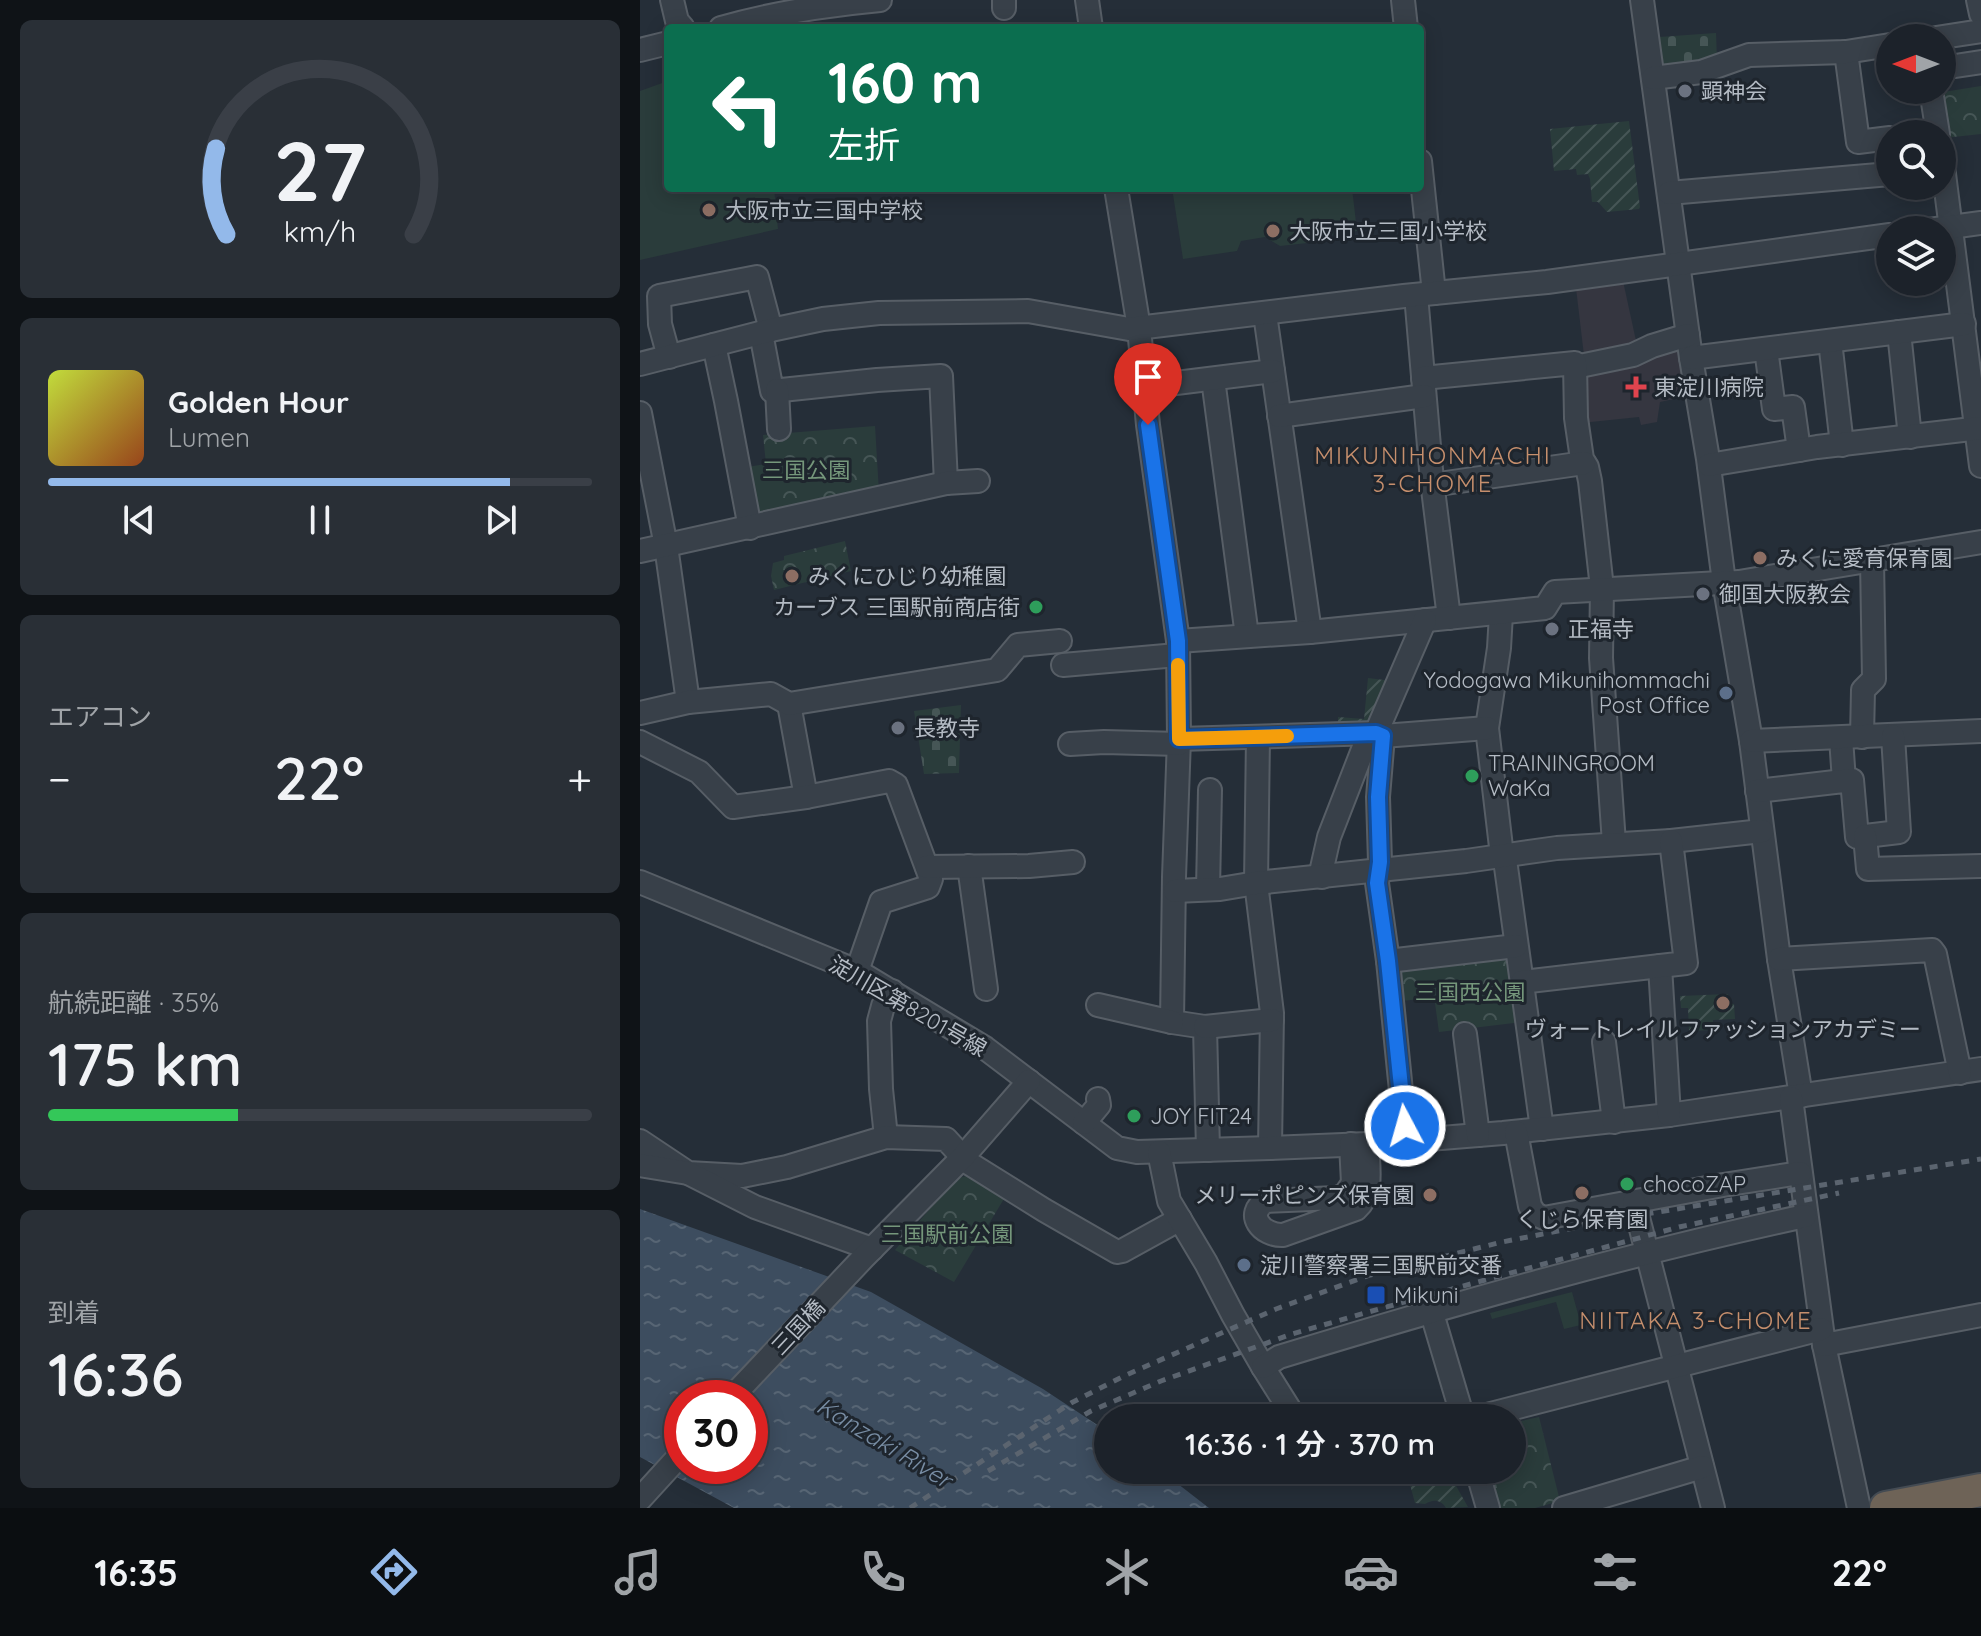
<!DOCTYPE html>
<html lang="ja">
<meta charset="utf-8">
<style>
:root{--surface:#1c222a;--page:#292f36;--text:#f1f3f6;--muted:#a0a4a8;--line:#3a3f47;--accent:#93b9ea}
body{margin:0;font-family:Quicksand,"Noto Sans JP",sans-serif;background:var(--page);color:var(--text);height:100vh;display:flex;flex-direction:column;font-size:30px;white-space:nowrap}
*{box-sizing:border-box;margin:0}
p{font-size:26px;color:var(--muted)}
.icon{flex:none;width:44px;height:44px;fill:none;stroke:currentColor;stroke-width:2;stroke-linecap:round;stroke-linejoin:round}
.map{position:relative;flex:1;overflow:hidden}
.details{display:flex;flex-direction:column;gap:20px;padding:20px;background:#0f1317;width:640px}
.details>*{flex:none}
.top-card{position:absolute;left:24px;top:24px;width:760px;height:168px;border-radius:8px;box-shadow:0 4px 20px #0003,0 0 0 2px var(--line);background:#0b6e4f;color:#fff;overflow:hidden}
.needle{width:52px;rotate:270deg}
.controls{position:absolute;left:1236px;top:24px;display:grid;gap:16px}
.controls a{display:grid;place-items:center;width:80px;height:80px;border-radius:50%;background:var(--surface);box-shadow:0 4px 20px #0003,0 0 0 2px var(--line);font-size:40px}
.speed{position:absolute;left:24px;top:1380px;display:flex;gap:16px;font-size:40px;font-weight:700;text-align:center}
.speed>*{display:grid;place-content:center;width:104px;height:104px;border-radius:50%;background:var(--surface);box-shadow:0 4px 20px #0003,0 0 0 2px var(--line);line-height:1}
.speed .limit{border:12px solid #d22;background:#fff;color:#111}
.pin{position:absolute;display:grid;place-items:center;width:68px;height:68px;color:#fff;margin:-82px -34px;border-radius:50% 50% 50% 0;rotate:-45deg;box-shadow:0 0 8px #0007}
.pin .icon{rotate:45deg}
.me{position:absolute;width:88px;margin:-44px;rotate:354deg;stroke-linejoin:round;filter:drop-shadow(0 0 6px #0008)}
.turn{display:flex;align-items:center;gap:28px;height:168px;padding:0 32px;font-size:36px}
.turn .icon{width:104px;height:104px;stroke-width:2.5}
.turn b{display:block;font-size:56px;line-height:68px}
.big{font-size:60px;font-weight:600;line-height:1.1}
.details .tile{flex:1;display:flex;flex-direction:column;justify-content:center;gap:12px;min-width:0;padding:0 28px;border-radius:12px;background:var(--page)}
.details .dial{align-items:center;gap:0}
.dial svg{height:208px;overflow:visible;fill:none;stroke:var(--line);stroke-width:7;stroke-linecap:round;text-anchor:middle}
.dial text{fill:var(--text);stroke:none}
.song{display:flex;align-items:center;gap:24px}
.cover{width:96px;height:96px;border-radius:12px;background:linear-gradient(135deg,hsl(70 70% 55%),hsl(20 70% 35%))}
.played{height:8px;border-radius:4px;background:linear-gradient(90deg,var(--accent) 85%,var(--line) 85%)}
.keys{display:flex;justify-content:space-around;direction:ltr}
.heat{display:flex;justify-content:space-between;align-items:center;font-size:44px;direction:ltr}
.charge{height:12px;border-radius:6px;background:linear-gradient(90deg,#34c759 35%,var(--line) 0)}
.trip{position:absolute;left:454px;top:1404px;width:432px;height:80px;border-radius:40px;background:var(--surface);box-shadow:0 4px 20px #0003,0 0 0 2px var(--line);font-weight:600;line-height:80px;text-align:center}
.dock{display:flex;height:128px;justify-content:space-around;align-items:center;background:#0b0e11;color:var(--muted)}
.dock .icon{width:56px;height:56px}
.dock .active{color:var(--accent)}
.dock b{font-size:36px;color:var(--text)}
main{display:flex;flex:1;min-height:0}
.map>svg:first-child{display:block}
</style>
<main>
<section class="details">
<div class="tile dial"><svg viewBox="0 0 100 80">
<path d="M14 69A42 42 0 1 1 86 69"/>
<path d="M14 69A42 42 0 0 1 10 36" stroke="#93b9ea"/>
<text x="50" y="56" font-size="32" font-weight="700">27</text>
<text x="50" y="72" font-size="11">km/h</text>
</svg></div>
<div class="tile">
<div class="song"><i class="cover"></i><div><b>Golden Hour</b><p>Lumen</p></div></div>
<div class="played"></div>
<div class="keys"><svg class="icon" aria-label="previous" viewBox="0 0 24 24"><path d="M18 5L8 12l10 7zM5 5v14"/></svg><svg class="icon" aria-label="pause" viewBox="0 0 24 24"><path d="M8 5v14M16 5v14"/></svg><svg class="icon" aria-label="next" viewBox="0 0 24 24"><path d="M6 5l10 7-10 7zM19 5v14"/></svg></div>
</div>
<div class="tile"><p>エアコン</p>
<div class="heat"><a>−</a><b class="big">22°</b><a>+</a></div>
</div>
<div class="tile"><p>航続距離 · 35%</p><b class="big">175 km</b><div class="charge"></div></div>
<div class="tile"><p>到着</p><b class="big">16:36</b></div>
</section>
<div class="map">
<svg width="1341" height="1508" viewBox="0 0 1341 1508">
<defs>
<pattern id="forest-crowns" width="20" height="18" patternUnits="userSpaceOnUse" patternTransform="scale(2)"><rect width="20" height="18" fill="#2a3c3b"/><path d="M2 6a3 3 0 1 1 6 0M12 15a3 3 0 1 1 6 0" fill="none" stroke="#465656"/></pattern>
<pattern id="cemetery-stones" width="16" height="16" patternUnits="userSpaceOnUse" patternTransform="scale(2)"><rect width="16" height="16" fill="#2a3c3b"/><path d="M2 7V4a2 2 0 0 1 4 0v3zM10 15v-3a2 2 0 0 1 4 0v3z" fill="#465656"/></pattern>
<pattern id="garden-furrows" width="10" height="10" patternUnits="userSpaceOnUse" patternTransform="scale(2)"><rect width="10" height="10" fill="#2a3c3b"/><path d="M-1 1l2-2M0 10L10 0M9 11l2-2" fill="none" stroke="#465656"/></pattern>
<pattern id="water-ripples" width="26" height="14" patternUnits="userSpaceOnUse" patternTransform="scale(2)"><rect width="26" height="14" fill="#3d4d5f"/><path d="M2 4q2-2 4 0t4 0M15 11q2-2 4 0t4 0" fill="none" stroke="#576574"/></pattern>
</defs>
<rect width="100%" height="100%" fill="#252e38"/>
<g fill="#353640">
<polygon points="983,281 998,350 945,364 936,288"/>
<polygon points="1042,338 1053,395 1020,402 1017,422 1001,425 999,417 941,423 946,369"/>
</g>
<g fill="#2a3c3b">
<polygon points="28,74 28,188 134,188 138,229 0,260 0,91 25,82 24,75"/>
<polygon points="532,188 712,188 717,231 686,236 686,241 640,246 625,237 601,241 597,251 543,259"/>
<polygon points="932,1292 941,1325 924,1329 916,1302 852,1319 850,1313"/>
</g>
<g fill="url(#forest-crowns)">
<polygon points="1341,86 1341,134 1304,138 1297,93"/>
<polygon points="235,426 239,493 112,522 102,468 126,464 123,435"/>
<polygon points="205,541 211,571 134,590 131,576 133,563 144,560 144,556"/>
<polygon points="872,951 882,1022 799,1032 795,1003 790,998 761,1001 757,964"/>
<polygon points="330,1175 365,1197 314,1282 255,1250 315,1179"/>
<polygon points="899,1417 920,1501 895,1508 855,1508 845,1470 872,1470 872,1423"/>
</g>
<g fill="url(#cemetery-stones)">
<polygon points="1076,33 1077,62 1024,73 1019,37"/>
<polygon points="321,705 319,773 284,774 274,711"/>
</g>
<g fill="url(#garden-furrows)">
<polygon points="989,121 1000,207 999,209 967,212 958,202 952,202 950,179 948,174 937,175 936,169 914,171 910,129"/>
<polygon points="728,678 752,681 735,724 698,729 698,717 724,719"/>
<polygon points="1088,994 1089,1003 1094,1004 1095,1019 1073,1020 1073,1030 1049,1031 1048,1008 1041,1008 1040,996"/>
<path d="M766,1470h47l2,14 13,23 -22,1c-5,-9 -14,-9 -21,-4l-10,-1z"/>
</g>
<path fill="url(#water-ripples)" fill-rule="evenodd" d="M0,1209l231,83 172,97 65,43v38h52l49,38h-475l-94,-51zM42,1398h68v68h-68z"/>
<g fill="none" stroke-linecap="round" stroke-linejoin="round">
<defs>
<g id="minor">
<polyline points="32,0 37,21 43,28"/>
<polyline points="364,0 364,8"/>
<polyline points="447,0 451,28"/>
<polyline points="763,0 766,28"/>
<polyline points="1002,0 1051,358 1068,459 1084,582 1111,741 1139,959 1161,1096"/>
<polyline points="1338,0 1341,14"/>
<path d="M81,28c52,-15 105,-23 159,-28"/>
<polyline points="1296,38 1341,31"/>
<polyline points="0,50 28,43"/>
<polyline points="1206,52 1218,142 1250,138"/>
<polyline points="1302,68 1341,62"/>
<polyline points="1013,78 1061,72 1109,55 1206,52 1250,45"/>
<polyline points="1291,90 1298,134"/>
<polyline points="1302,158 1341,466"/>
<polyline points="780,161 794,293"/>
<polyline points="476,188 499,328 508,425 538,641 539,739 534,877 532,1022 565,1027 568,1150"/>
<polyline points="1029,193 1250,174"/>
<polyline points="1289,230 1341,223"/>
<polyline points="776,295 792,481 809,618"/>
<polyline points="625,314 670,632"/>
<polyline points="1259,332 1270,437"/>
<polyline points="121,333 132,391 237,380 301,376 306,483"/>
<polyline points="1190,341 1202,445"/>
<polyline points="74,345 86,401 110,528"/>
<polyline points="1126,349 1134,409 1153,407 1159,450"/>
<polyline points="29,357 20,324 19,296 117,277 131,330"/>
<polyline points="1051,358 1324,324"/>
<polyline points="0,364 131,330 183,319 239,313 388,311 489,329 764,296 907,282 1250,235"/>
<polyline points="935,367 993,355 1012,346 1048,335"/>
<polyline points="783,378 935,363 936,418 942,459 947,467 950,481 962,588 961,658 974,843"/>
<polyline points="573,379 607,636"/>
<polyline points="504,387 633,371"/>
<polyline points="137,390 139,429"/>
<polyline points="0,413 26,546 48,702"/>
<polyline points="639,416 784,396"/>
<polyline points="1069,465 1177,447 1341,428"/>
<polyline points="792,485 944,463"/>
<polyline points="0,551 306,483 338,481"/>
<polyline points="861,614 859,648 847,728 861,847 866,867 902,1129"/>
<polyline points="538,641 670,632 905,608 915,592 1099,582 1341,542"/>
<polyline points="423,665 537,655"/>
<polyline points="149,704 166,797"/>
<polyline points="0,713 48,702 131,694 149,704 357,670 378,645 420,641"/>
<polyline points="736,733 785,620"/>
<polyline points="743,736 738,797 740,862 737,883 748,961 766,1141"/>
<polyline points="618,737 616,883 632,1013 630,1148"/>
<polyline points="1222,737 1223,690 1234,679 1232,560"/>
<polyline points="1201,738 1204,781"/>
<polyline points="539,739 736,733 743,736 847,728"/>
<polyline points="1111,741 1341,731"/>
<polyline points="0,742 59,772 93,807 166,797 249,781 256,785 291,879 288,887 241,902 217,971"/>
<polyline points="430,744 464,742 539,744"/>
<polyline points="1117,791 1212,780 1217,837 1259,832 1253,736"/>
<polyline points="1225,836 1228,869 1341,866"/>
<polyline points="329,866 346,989"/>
<polyline points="287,867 389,866 433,862"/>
<polyline points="682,877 682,868 689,837 729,734"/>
<polyline points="0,882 217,971 345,1048 477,1148 497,1152 630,1148 727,1144 863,1133 1029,1115 1341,1069"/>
<polyline points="568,889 570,790"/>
<polyline points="535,891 580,889 616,883 826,861 917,848 1031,841 1122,831"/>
<polyline points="1139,959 1292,950 1295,954 1320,1073"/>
<polyline points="748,961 876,946"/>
<polyline points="1020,966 1029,1115"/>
<polyline points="882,982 1046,963 1031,841"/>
<polyline points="458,1005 532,1022"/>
<polyline points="565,1027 632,1020"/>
<polyline points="825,1034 838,1135"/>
<polyline points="964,1042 974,1122"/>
<polyline points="1151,1098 1184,1345 1219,1508"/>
<polyline points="444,1123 459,1105 458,1099"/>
<polyline points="876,1132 890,1206 895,1214 904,1218 1083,1185 1160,1173"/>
<polyline points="246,1137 241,1089 239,1021 243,1006 252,991"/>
<polyline points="0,1141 48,1173 102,1176 147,1167 246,1137 306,1139 327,1162 404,1210 477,1252 482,1251 540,1219"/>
<path d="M711,1144l2,39 -8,12 -8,3 -71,3c-22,13 -4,35 17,34l73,-26c18,-16 12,-43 11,-65"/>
<polyline points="519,1152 529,1201 566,1263 593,1315 623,1367 655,1418"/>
<polyline points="0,1165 48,1173 115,1207 232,1249"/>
<polyline points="994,1202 1073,1508"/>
<polyline points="791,1310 823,1418"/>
<polyline points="1184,1345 1341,1315"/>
<path d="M623,1367l16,-10c174,-53 349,-103 526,-141"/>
<polyline points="91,1398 225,1256 322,1158 389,1081"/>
<polyline points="835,1418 1181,1329"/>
<polyline points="837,1470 848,1508"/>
<polyline points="0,1499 42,1453"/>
<polyline points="924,1508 1062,1467"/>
</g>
<polyline id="highway" points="1246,1508 1341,1490"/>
</defs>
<use href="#minor" stroke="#575e66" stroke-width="26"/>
<use href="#highway" stroke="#444b53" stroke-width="36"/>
<use href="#minor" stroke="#384049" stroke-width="22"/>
<use href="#highway" stroke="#6e6357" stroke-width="32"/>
<g stroke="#5b646f" stroke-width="5" stroke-dasharray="8 8" stroke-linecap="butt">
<polyline points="348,1471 451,1411 521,1381 652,1334 739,1309 1039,1227 1199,1193"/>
<polyline points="270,1508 431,1403 484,1376 636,1309 730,1275 862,1242 1000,1215 1341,1159"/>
</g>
</g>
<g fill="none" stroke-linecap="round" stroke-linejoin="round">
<defs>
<polyline id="route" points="508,425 538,641 539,739 736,733 743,736 738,797 740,862 737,883 748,961 765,1126"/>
</defs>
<use href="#route" stroke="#114b97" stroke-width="20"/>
<use href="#route" stroke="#1a73e8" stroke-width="14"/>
<polyline stroke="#f59e0b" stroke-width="14" points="538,665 539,739 647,736"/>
</g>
<g fill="#6b7280" stroke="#1e252d" stroke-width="3">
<circle cx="1045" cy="91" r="8"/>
<circle cx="1063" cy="594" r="8"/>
<circle cx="912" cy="629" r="8"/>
<circle cx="258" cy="728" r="8"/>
</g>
<g fill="#8d6e63" stroke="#1e252d" stroke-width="3">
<circle cx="69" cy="210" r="8"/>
<circle cx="633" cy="231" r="8"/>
<circle cx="1120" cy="558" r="8"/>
<circle cx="152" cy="576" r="8"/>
<circle cx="1083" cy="1003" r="8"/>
<circle cx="942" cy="1193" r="8"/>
<circle cx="790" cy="1195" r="8"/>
</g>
<path fill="#e0444e" stroke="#1e252d" stroke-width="3" d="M992 375h8v8h8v8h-8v8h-8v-8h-8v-8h8z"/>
<g fill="#2e9e5b" stroke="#1e252d" stroke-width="3">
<circle cx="396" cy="607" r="8"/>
<circle cx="832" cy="776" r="8"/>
<circle cx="494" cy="1116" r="8"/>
<circle cx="987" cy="1184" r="8"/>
</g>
<g fill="#5c6f8a" stroke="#1e252d" stroke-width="3">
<circle cx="1086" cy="693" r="8"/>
<circle cx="604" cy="1265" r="8"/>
</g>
<rect fill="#1a4fb4" stroke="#1e252d" stroke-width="3" x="726" y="1285" width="20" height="20" rx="4"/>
<g text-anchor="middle" stroke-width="6" stroke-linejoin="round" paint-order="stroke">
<g font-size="22" fill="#b4bbc4" stroke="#1e252d" text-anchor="start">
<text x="1061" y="99">顕神会</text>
<text x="85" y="218">大阪市立三国中学校</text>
<text x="649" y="239">大阪市立三国小学校</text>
<text x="1014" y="395">東淀川病院</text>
<text x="1136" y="566">みくに愛育保育園</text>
<text x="168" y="584">みくにひじり幼稚園</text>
<text x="1079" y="602">御国大阪教会</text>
<text x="380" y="615" text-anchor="end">カーブス 三国駅前商店街</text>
<text x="928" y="637">正福寺</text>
<text x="1070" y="688" text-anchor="end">Yodogawa Mikunihommachi<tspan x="1070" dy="25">Post Office</tspan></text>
<text x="274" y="736">長教寺</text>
<text x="848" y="771">TRAININGROOM<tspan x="848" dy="25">WaKa</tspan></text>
<text x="1083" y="1037" text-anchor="middle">ヴォートレイルファッションアカデミー</text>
<text x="510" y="1124">JOY FIT24</text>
<text x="1003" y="1192">chocoZAP</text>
<text x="774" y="1203" text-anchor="end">メリーポピンズ保育園</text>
<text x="942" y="1227" text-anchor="middle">くじら保育園</text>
<text x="620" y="1273">淀川警察署三国駅前交番</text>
<text x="754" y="1303">Mikuni</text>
</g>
<g font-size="22" fill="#75977b" stroke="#1e252d">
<text x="166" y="478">三国公園</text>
<text x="830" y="1000">三国西公園</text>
<text x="307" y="1242">三国駅前公園</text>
</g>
<g font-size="22" fill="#b4bbc4" stroke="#1e252d">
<text transform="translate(268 1006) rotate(30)" y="8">淀川区第8201号線</text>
<text transform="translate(158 1327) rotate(-47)" y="8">三国橋</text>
</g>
<g font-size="24" letter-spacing="2" fill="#c68f6d" stroke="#1e252d">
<text x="793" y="464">MIKUNIHONMACHI<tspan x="793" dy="28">3-CHOME</tspan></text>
<text x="1056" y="1329">NIITAKA 3-CHOME</text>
</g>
<g font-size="24" font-style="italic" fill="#788da4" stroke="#1e252d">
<text transform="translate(244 1443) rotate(31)" y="8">Kanzaki River</text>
</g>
</g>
</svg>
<div class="controls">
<a><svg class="needle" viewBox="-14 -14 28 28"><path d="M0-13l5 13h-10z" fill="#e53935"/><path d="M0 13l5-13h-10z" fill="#a0a4a8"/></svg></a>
<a><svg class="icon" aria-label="search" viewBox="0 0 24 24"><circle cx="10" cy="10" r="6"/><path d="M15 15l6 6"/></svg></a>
<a><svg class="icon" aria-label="layers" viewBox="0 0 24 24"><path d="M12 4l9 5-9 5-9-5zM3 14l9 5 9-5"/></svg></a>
</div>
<div class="speed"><div class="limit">30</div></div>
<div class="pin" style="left:508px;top:425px;background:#d93025"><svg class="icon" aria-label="arrive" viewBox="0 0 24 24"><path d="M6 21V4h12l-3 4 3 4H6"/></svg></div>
<svg class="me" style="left:765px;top:1126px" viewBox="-20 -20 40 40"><circle r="17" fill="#1a73e8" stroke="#fff" stroke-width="3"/><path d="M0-11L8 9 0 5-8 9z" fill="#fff"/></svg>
<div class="trip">16:36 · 1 分 · 370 m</div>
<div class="top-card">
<div class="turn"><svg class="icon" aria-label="left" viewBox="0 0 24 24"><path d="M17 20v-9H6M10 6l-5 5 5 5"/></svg><div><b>160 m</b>左折</div></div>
</div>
</div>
</main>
<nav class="dock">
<b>16:35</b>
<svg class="icon active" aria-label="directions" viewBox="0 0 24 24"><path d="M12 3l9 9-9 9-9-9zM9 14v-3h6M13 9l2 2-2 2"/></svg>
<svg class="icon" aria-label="music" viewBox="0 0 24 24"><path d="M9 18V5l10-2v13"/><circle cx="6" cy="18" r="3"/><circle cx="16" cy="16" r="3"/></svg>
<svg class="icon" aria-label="phone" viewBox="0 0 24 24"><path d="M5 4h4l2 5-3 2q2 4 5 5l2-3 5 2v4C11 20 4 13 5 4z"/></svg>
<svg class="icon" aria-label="climate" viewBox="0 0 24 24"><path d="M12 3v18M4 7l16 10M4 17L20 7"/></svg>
<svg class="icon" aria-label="car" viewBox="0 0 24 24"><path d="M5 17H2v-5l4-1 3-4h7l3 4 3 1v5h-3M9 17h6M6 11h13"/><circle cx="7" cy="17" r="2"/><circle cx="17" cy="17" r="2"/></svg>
<svg class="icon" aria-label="filters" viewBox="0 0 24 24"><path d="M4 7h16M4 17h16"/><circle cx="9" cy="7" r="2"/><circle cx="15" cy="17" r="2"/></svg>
<b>22°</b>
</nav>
